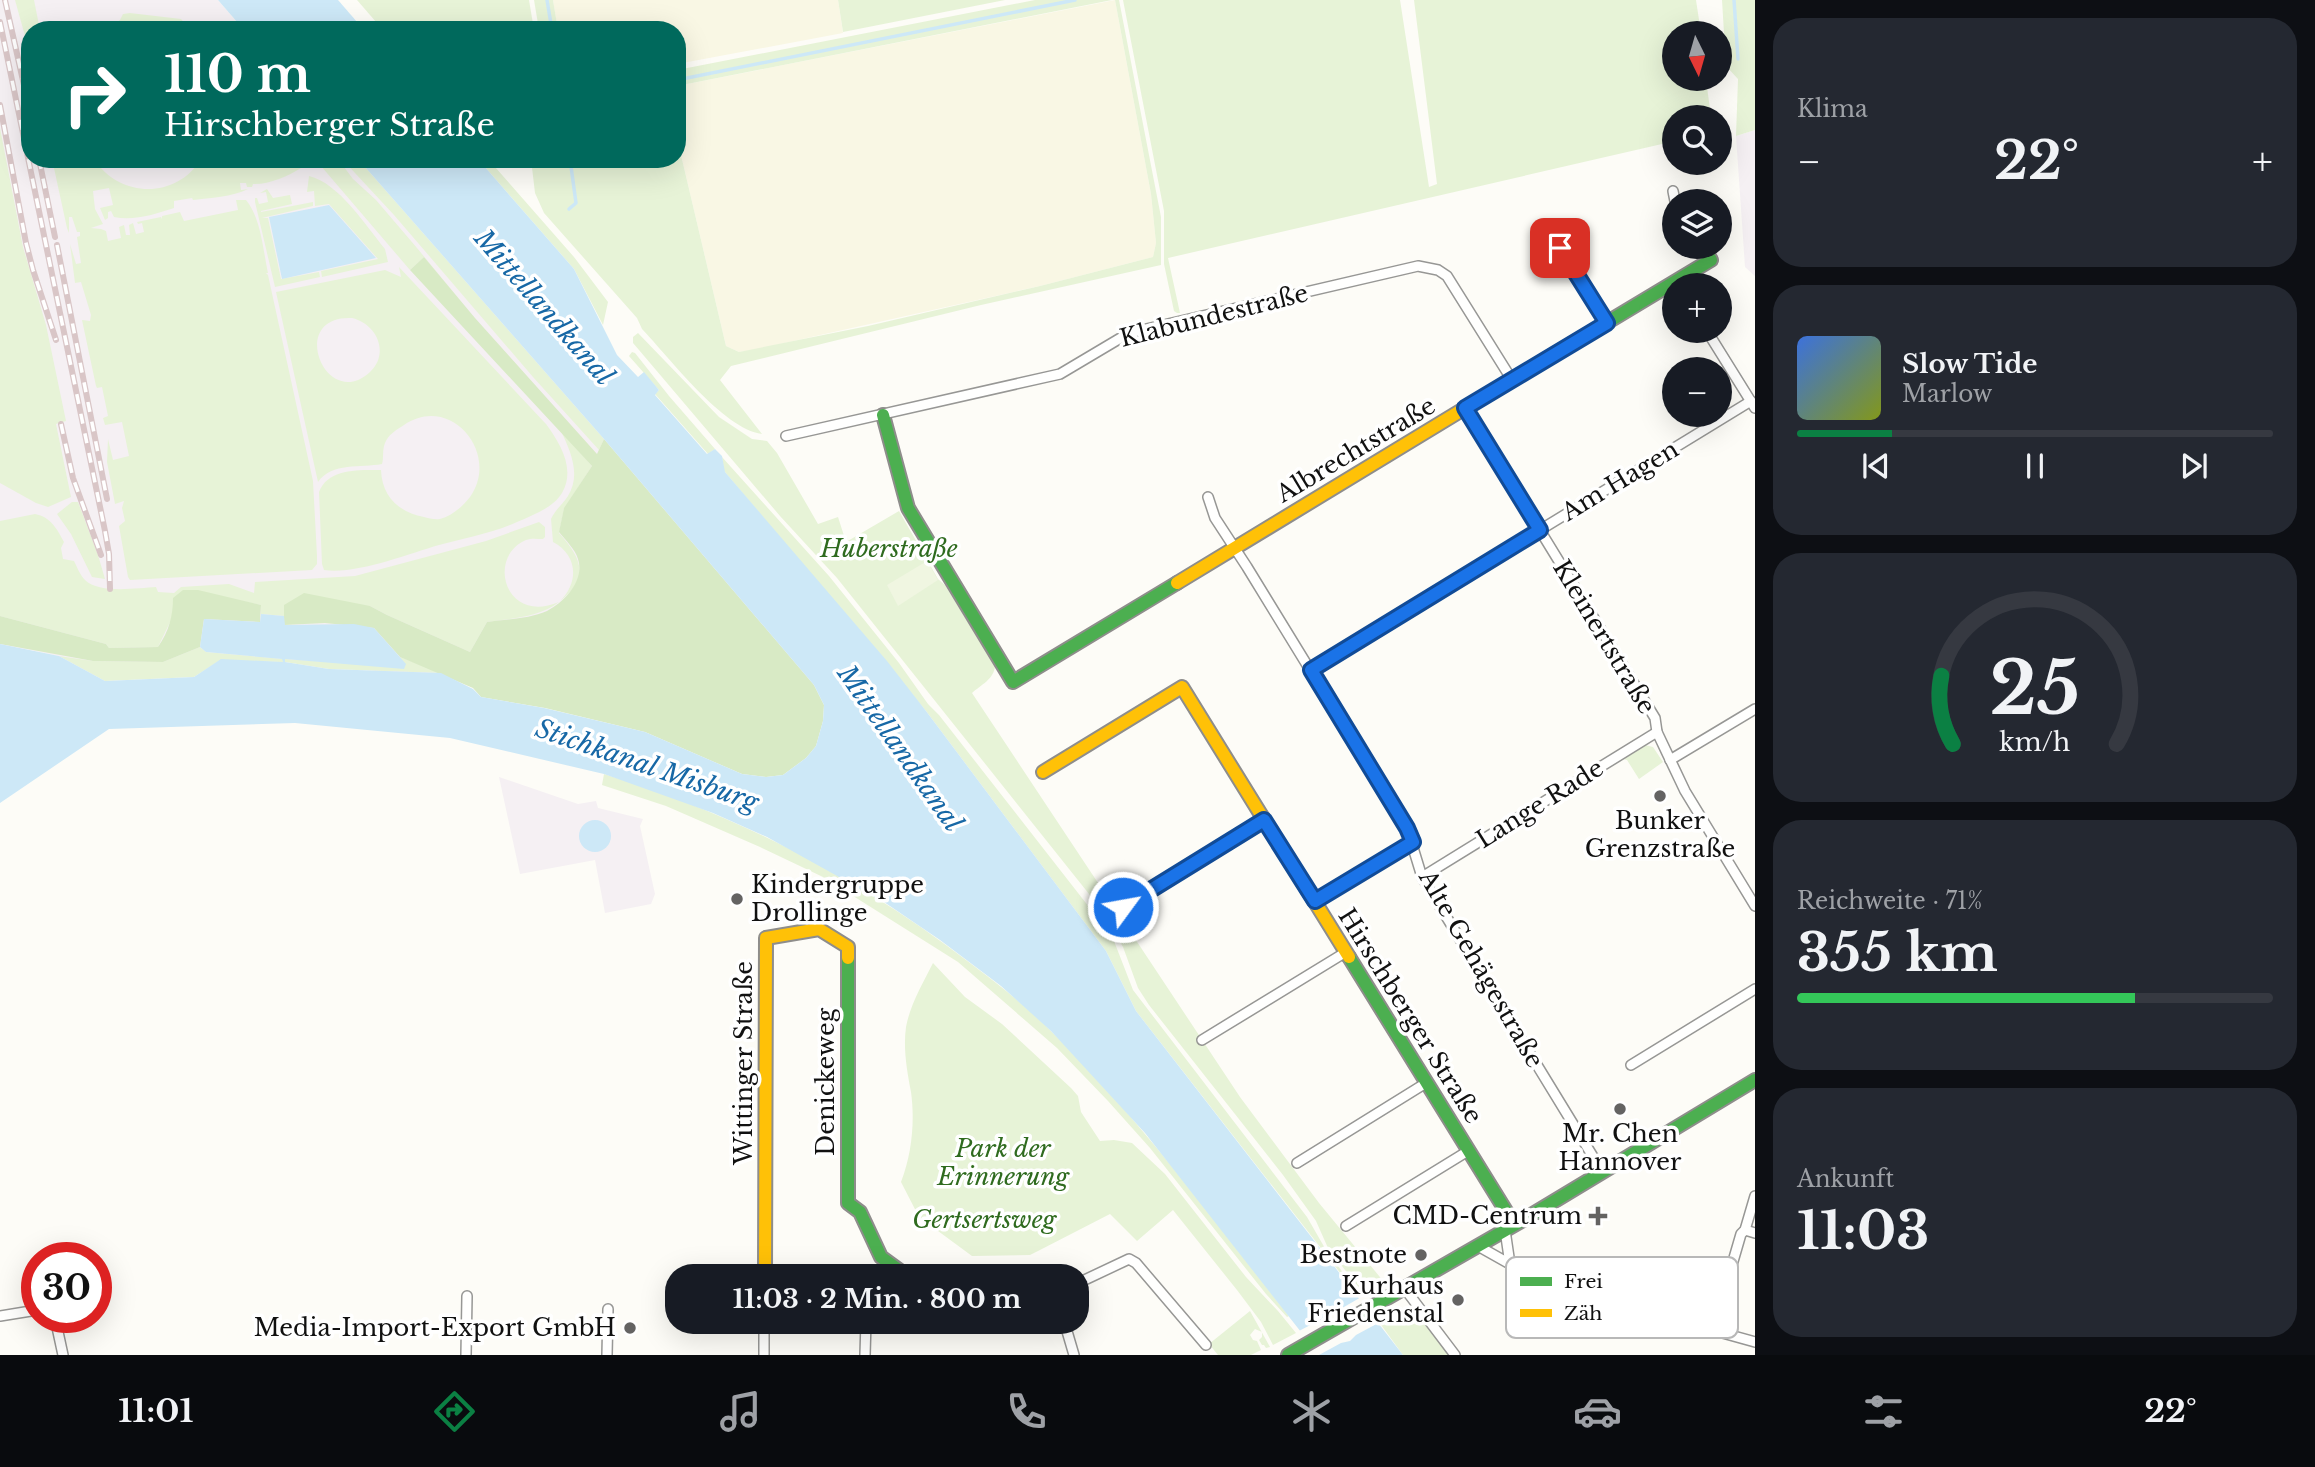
<!DOCTYPE html>
<html lang="de">
<meta charset="utf-8">
<style>
:root{--surface:#171b24;--page:#242831;--text:#f1f3f6;--muted:#9ea1a6;--line:#363941;--accent:#0b8043}
body{margin:0;font-family:"Libre Baskerville",serif;background:var(--page);color:var(--text);height:100vh;display:flex;flex-direction:column;font-size:26px;white-space:nowrap}
*{box-sizing:border-box;margin:0}
p{font-size:23px;color:var(--muted)}
.icon{flex:none;width:38px;height:38px;fill:none;stroke:currentColor;stroke-width:2;stroke-linecap:round;stroke-linejoin:round}
.map{position:relative;flex:1;overflow:hidden}
.panel{display:flex;flex-direction:column;gap:18px;padding:18px;background:#0d0f14;width:560px}
.panel>*{flex:none}
.hud{position:absolute;left:21px;top:21px;width:665px;height:147px;border-radius:28px;box-shadow:0 7px 28px #0002;background:#00695c;color:#fff;overflow:hidden}
.needle{width:46px;rotate:175deg}
.fabs{position:absolute;left:1662px;top:21px;display:grid;gap:14px}
.fabs a{display:grid;place-items:center;width:70px;height:70px;border-radius:50%;background:var(--surface);box-shadow:0 7px 28px #0002;font-size:35px}
.speed{position:absolute;left:21px;top:1242px;display:flex;gap:14px;font-size:35px;font-weight:700;text-align:center}
.speed>*{display:grid;place-content:center;width:91px;height:91px;border-radius:50%;background:var(--surface);box-shadow:0 7px 28px #0002;line-height:1}
.speed .limit{border:10px solid #d22;background:#fff;color:#111}
.pin{position:absolute;display:grid;place-items:center;width:60px;height:60px;color:#fff;margin:-30px;border-radius:14px;box-shadow:0 4px 10px #0006}
.me{position:absolute;width:77px;margin:-38px;rotate:58deg;stroke-linejoin:round;filter:drop-shadow(0 0 5px #0008)}
.turn{display:flex;align-items:center;gap:24px;height:147px;padding:0 28px;font-size:32px}
.turn .icon{width:91px;height:91px;stroke-width:2.5}
.turn b{display:block;font-size:49px;line-height:60px}
.big{font-size:52px;font-weight:700;line-height:1.1}
.panel .tile{flex:1;display:flex;flex-direction:column;justify-content:center;gap:10px;min-width:0;padding:0 24px;border-radius:28px;background:var(--page)}
.panel .dial{align-items:center;gap:0}
.dial svg{height:182px;overflow:visible;fill:none;stroke:var(--line);stroke-width:7;stroke-linecap:round;text-anchor:middle}
.dial text{fill:var(--text);stroke:none}
.song{display:flex;align-items:center;gap:21px}
.cover{width:84px;height:84px;border-radius:10px;background:linear-gradient(135deg,hsl(220 70% 55%),hsl(70 70% 35%))}
.played{height:7px;border-radius:4px;background:linear-gradient(90deg,var(--accent) 20%,var(--line) 20%)}
.keys{display:flex;justify-content:space-around;direction:ltr}
.heat{display:flex;justify-content:space-between;align-items:center;font-size:38px;direction:ltr}
.charge{height:10px;border-radius:5px;background:linear-gradient(90deg,#34c759 71%,var(--line) 0)}
.trip{position:absolute;left:665px;top:1264px;width:424px;height:70px;border-radius:28px;background:var(--surface);box-shadow:0 7px 28px #0002;font-weight:700;line-height:70px;text-align:center}
.tab-bar{display:flex;height:112px;justify-content:space-around;align-items:center;background:#090b0e;color:var(--muted)}
.tab-bar .icon{width:49px;height:49px}
.tab-bar .on{color:var(--accent)}
.tab-bar b{font-size:32px;color:var(--text)}
main{display:flex;flex:1;min-height:0}
.map>svg:first-child{display:block}
</style>
<main>
<div class="map">
<svg width="1755" height="1355" viewBox="0 0 1755 1355">
<rect width="100%" height="100%" fill="#fdfcf7"/>
<g fill="#f5f0f3">
<polygon points="0,0 218,0 244,30 30,30 30,159 358,159 604,439 814,685 823,721 206,652 105,681 59,656 0,644"/>
<polygon points="1755,130 1755,276 1745,267 1736,136"/>
<polygon points="499,777 578,804 596,801 598,808 643,819 640,826 655,894 651,904 605,913 595,860 520,874"/>
</g>
<g fill="#f9f7e4">
<polygon points="553,0 838,0 843,33 677,64 677,30 558,30"/>
<polygon points="1115,0 1151,194 1156,243 1153,257 1040,286 753,350 739,352 726,346 677,138 677,86"/>
</g>
<g fill="#e7f3d7" fill-rule="evenodd">
<polygon points="15,0 34,0 40,30 30,30 30,54"/>
<polygon points="357,0 529,0 534,30 383,30"/>
<polygon points="534,0 553,0 558,30 539,30"/>
<polygon points="838,0 1005,0 843,32"/>
<polygon points="1035,0 1112,0 677,86 677,70"/>
<path d="M1115,0h4l42,217v48l-180,40 -250,61 -11,14 42,54c-39,-5 -93,-77 -120,-105l-5,-11 -93,-105 -9,-20 -4,-34h146v-21l49,208 13,6 129,-26 172,-40 113,-29 3,-14 -5,-49z"/>
<polygon points="1123,0 1400,0 1429,187 1437,184 1414,0 1696,0 1701,33 1675,33 1675,79 1706,79 1711,117 1675,117 1675,141 1168,258 1180,313 1177,313 1174,311 1164,264 1164,211"/>
<polygon points="1722,0 1755,0 1755,130 1736,136 1738,79 1726,66"/>
<polygon points="130,13 181,19 187,26 185,30 173,30 177,27 175,21 161,23 162,30 106,30 120,20 123,14"/>
<polygon points="0,128 23,247 46,325 66,421 56,424 71,497 48,507 36,503 0,483"/>
<path d="M52,159h42c25,39 82,41 107,0h101l-1,9c-12,8 -34,17 -48,16l-1,3h-5l-1,-4h-6l1,7 7,-1c-16,8 -38,9 -55,11l-1,-2 -18,3v7c-18,6 -40,13 -60,9l-3,-6 -3,1v6l-3,2 -5,-12 13,-3 -4,-17 -16,3 2,18 8,15 -12,4 10,1 5,2 2,10 13,-3 -2,-11 5,-2 2,10h4l-1,-10 4,-2 3,11 8,-2 -2,-9 -4,1 -1,-2 24,-5 1,2v-3l18,-4 4,9 54,-11 -2,-10h10c15,18 17,50 22,73h-2l2,2 45,206 4,75v8l-5,6 -182,10 -2,-3 -9,-51 6,-5 -3,-13 2,-7 -9,3 -8,-42 1,-23 5,21 16,-4 -7,-34 -17,3 -2,-7 5,-2 -6,-29 -5,1 -1,-2 -14,-66 8,1 1,-6 -10,-33 -6,1 -5,-39 6,20 5,-1 -4,-26 3,-1v-4h-3l-5,-15h-3v16l-2,-5z"/>
<polygon points="315,159 338,159 353,179 376,200 417,248 469,311 424,257 410,270"/>
<polygon points="342,159 358,159 604,439 599,450 533,377 394,215"/>
<polygon points="478,159 488,159 574,257 608,302 603,325 574,269"/>
<path d="M309,176c30,7 57,50 76,73l3,13 -66,15 -1,-6 57,-12 -49,-55 -14,2 -1,-15 -7,1z"/>
<polygon points="267,189 273,198 290,195 292,204 261,211 261,212 313,202 313,206 262,218 268,218 281,279 319,272 320,277 275,287 255,202 255,198 257,198 259,204 268,202 266,192 260,193"/>
<path d="M399,267l147,157c14,19 30,45 16,69 -9,15 -29,22 -45,29 -24,11 -52,16 -78,23 -31,9 -84,30 -115,25l-2,-6 -3,-72c9,-24 41,-22 62,-22 1,26 17,42 43,47 4,1 11,3 16,2 12,-3 23,-13 30,-22 31,-44 -20,-104 -66,-72 -8,5 -16,10 -19,18 -3,7 -1,15 -3,21 -21,4 -50,-2 -64,18l-42,-190 109,-22 16,7zM352,318c25,6 38,35 18,54 -44,41 -84,-57 -18,-54z"/>
<path d="M638,333l81,84 33,22 15,2 10,12 41,71 20,-7 8,25 53,-31 39,68 7,6 50,81c-1,13 -14,19 -23,27l268,404 79,106 65,79 -20,9 -5,-3 -31,-40 -12,-27 -33,-46 -134,-170 -11,-17 -15,-41 -22,-38 -264,-331 -57,-62 -141,-166 -6,-7v-6z"/>
<polygon points="632,352 635,353 669,396 715,449 708,454 655,394 659,390 629,356"/>
<path d="M561,431l31,35 -28,43 -5,24c22,25 32,44 1,68 19,-18 18,-46 -7,-59l-2,-23c4,-9 11,-14 17,-23 13,-21 3,-44 -7,-65z"/>
<polygon points="722,457 829,576 899,663 928,704 939,715 1089,907 1114,941 1133,990 1307,1217 1326,1250 1359,1294 1359,1297 1136,1011 1106,951 926,711 724,471"/>
<polygon points="72,502 78,502 98,555 105,579 92,577 71,534 57,514"/>
<path d="M35,514c16,3 22,15 29,28l-3,6 2,11 11,2c3,6 6,14 11,19 14,14 52,8 71,7l2,5 16,1 7,-6 48,-3 25,9 1,-11 100,-6 131,-35 53,-19 6,5v10l-2,2c-5,0 -12,-1 -17,1 -40,17 -21,85 33,62 -21,16 -47,16 -72,20l-17,30 -83,-37 -17,-9 -86,10 -23,-2v-9l-37,-8 -51,1v18l-15,31 -49,1 -3,-4 -106,-28v-95z"/>
<polygon points="200,647 206,652 283,659 283,662 219,661 194,677 105,681 59,656 93,661 163,662"/>
<polygon points="400,657 441,673 329,669 285,662 285,659 373,665 402,662"/>
<polygon points="1645,745 1653,747 1663,762 1639,779 1627,760 1619,758 1638,746"/>
<path d="M604,774c132,40 257,105 366,189 28,21 56,43 81,68 88,87 162,188 238,285l-2,1 -21,-23 -116,-146 -42,-47 -51,-53 -99,-86 -135,-85 -63,-30 -94,-41 -64,-21z"/>
<path d="M933,963l32,34 37,27 69,64 7,8 3,16 19,29 14,-1 18,3 33,31 81,103 32,34 18,22 -23,12 -12,-23 -24,-32 -64,-80 -36,31 -27,-27 -72,37 -8,4 -58,1 -53,-39 -18,-35c11,-28 14,-61 10,-90 -4,-21 -8,-43 -5,-65 4,-22 17,-44 27,-64z"/>
<polygon points="1405,1308 1409,1315 1415,1312 1449,1355 1403,1355 1379,1322"/>
<polygon points="1250,1311 1270,1347 1266,1348 1264,1345 1262,1345 1259,1340 1262,1337 1262,1332 1255,1329 1250,1335 1253,1340 1257,1341 1261,1350 1251,1355 1218,1355 1209,1344"/>
</g>
<g fill="#d8eac5">
<path d="M424,257l51,61 122,136 7,-15 210,246 10,20 -1,16 -7,25 -10,12 -23,17 -17,2 -24,-3 -97,-42 -100,-24 -64,-11 -8,-9 -73,-31 -26,-29 -49,-5 -41,2v-20l20,-12 66,13 17,9 83,37 17,-30c19,-3 42,-3 60,-11 18,-9 38,-31 31,-52 -3,-10 -12,-18 -19,-27l5,-24 28,-42 -182,-196z"/>
<path d="M183,590h15l63,15 -1,17 -56,-3 -4,28 -37,15 -70,-1 -93,-17v-28l106,28 3,4 49,-1c11,-16 15,-31 15,-49z"/>
</g>
<polygon fill="#f0f6e1" points="927,561 938,580 898,606 887,585"/>
<g fill="#cde8f7">
<polygon points="218,0 338,0 364,30 244,30"/>
<polygon points="358,159 478,159 574,269 617,355 638,377 644,372 659,390 655,395 707,454 715,449 722,456 725,472 887,661 926,711 1106,951 1136,1011 1403,1355 1319,1355 1145,1133 1051,1031 1001,986 940,940 884,902 767,837 713,813 604,774 450,738 295,723 109,729 0,803 0,644 59,656 105,681 194,677 221,659 283,662 282,659 206,652 200,647 204,619 260,622 261,614 284,616 285,625 354,624 374,628 406,664 404,669 285,659 285,662 329,669 441,673 473,689 481,697 544,708 645,732 742,774 766,777 783,775 806,758 816,746 823,721 824,705 814,685 604,439"/>
<polygon points="329,205 376,258 282,279 269,217"/>
<circle cx="595" cy="836" r="16"/>
</g>
<polygon fill="#fdfcf7" points="1363,1296 1382,1321 1356,1335 1350,1341 1341,1343 1319,1355 1314,1355 1297,1332 1322,1319 1327,1313 1337,1311"/>
<g fill="none" stroke-linecap="round" stroke-linejoin="round">
<g stroke="#cde8f7" stroke-width="3.5">
<polyline points="547,0 552,30"/>
<polyline points="1734,0 1738,59"/>
<polyline points="677,80 1075,0"/>
<polyline points="569,209 576,203 570,159"/>
</g>
<defs>
<g id="street">
<polyline points="1673,191 1675,201"/>
<polyline points="1547,229 1607,323"/>
<polyline points="1707,331 1755,408"/>
<polyline points="1465,408 1655,718 1657,732 1685,791 1755,906"/>
<polyline points="786,436 1060,374 1129,333 1418,266 1438,270 1447,276 1512,380"/>
<polyline points="1208,497 1215,518 1247,567 1407,828 1422,877 1603,1173"/>
<polyline points="1311,670 1751,401"/>
<polyline points="1670,760 1755,709"/>
<polyline points="1422,877 1657,732"/>
<polyline points="1315,901 1413,842"/>
<polyline points="1123,907 1264,820"/>
<polyline points="1202,1040 1346,952"/>
<polyline points="1631,1065 1755,989"/>
<polyline points="1297,1163 1426,1083"/>
<polyline points="1346,1226 1468,1151"/>
<polyline points="1745,1230 1755,1233"/>
<polyline points="1478,1246 1510,1264 1505,1230"/>
<polyline points="1510,1264 1524,1277 1535,1281 1755,1342"/>
<polyline points="1076,1284 1129,1259 1136,1263 1206,1345"/>
<polyline points="1405,1289 1455,1355"/>
<polyline points="0,1316 37,1310"/>
<polyline points="55,1318 63,1355"/>
<polyline points="1064,1321 1074,1355"/>
<polyline points="1713,1330 1741,1234 1745,1230 1755,1196"/>
<polyline points="466,1355 467,1296"/>
<polyline points="607,1355 608,1309"/>
<polyline points="764,1355 764,1321"/>
<polyline points="865,1355 866,1321"/>
</g>
<g id="fast">
<polyline points="1513,379 1711,260 1703,247"/>
<polyline points="883,415 908,508 1013,682 1177,583"/>
<polyline points="1349,957 1514,1224"/>
<polyline points="848,958 848,1203 860,1212 881,1257 907,1276"/>
<polyline points="1288,1355 1523,1220 1755,1080"/>
</g>
<g id="slow">
<polyline points="1177,583 1513,379"/>
<polyline points="1043,772 1182,687 1349,957"/>
<polyline points="765,1276 766,938 819,929 848,947 848,958"/>
</g>
</defs>
<use href="#street" stroke="#979795" stroke-width="12"/>
<use href="#fast" stroke="#8e8d8b" stroke-width="16"/>
<use href="#slow" stroke="#8e8d8b" stroke-width="16"/>
<use href="#street" stroke="#fffffe" stroke-width="9"/>
<use href="#fast" stroke="#4caf50" stroke-width="12"/>
<use href="#slow" stroke="#ffc107" stroke-width="12"/>
<defs>
<g id="rail">
<polyline points="5,0 30,112"/>
<polyline points="0,22 105,531 109,554 110,589"/>
<polyline points="0,105 26,243 33,270 56,340"/>
<polyline points="39,159 55,237"/>
<polyline points="57,245 107,499"/>
<polyline points="61,424 73,478 101,555"/>
</g>
</defs>
<use href="#rail" stroke="#d9c6c7" stroke-width="6"/>
<use href="#rail" stroke="#fff" stroke-width="3.5" stroke-dasharray="10" stroke-linecap="butt"/>
</g>
<g fill="none" stroke-linecap="round" stroke-linejoin="round">
<defs>
<polyline id="route" points="1123,907 1264,820 1315,901 1413,842 1407,828 1311,670 1540,530 1465,408 1607,323 1560,248"/>
</defs>
<use href="#route" stroke="#114b97" stroke-width="18"/>
<use href="#route" stroke="#1a73e8" stroke-width="12"/>
</g>
<g fill="#646362" stroke="#fff" stroke-width="2.5">
<circle cx="1660" cy="796" r="7"/>
<circle cx="737" cy="899" r="7"/>
<circle cx="1620" cy="1109" r="7"/>
<path d="M1594.5 1205.5h7v7h7v7h-7v7h-7v-7h-7v-7h7z"/>
<circle cx="1421" cy="1255" r="7"/>
<circle cx="1458" cy="1300" r="7"/>
<circle cx="630" cy="1328" r="7"/>
</g>
<g text-anchor="middle" stroke-width="7" stroke-linejoin="round" paint-order="stroke">
<g font-size="24" fill="#111" stroke="#fff">
<text transform="translate(1214 316) rotate(-14)" y="8">Klabundestraße</text>
<text transform="translate(1356 450) rotate(-31)" y="8">Albrechtstraße</text>
<text transform="translate(1620 481) rotate(-31)" y="8">Am Hagen</text>
<text transform="translate(1604 637) rotate(59)" y="8">Kleinertstraße</text>
<text transform="translate(1540 804) rotate(-32)" y="8">Lange Rade</text>
<text transform="translate(1481 969) rotate(60)" y="8">Alte Gehägestraße</text>
<text transform="translate(1410 1016) rotate(58)" y="8">Hirschberger Straße</text>
<text transform="translate(744 1063) rotate(-90)" y="8">Wittinger Straße</text>
<text transform="translate(826 1082) rotate(-90)" y="8">Denickeweg</text>
</g>
<g font-size="24" font-style="italic" fill="#2f6b1f" stroke="#fff">
<text x="889" y="557">Huberstraße</text>
<text x="1003" y="1157">Park der<tspan x="1003" dy="28">Erinnerung</tspan></text>
<text x="984" y="1228">Gertsertsweg</text>
</g>
<g font-size="24" fill="#111" stroke="#fff" text-anchor="end">
<text x="1660" y="829" text-anchor="middle">Bunker<tspan x="1660" dy="28">Grenzstraße</tspan></text>
<text x="751" y="893" text-anchor="start">Kindergruppe<tspan x="751" dy="28">Drollinge</tspan></text>
<text x="1620" y="1142" text-anchor="middle">Mr. Chen<tspan x="1620" dy="28">Hannover</tspan></text>
<text x="1582" y="1224">CMD-Centrum</text>
<text x="1407" y="1263">Bestnote</text>
<text x="1444" y="1294">Kurhaus<tspan x="1444" dy="28">Friedenstal</tspan></text>
<text x="616" y="1336">Media-Import-Export GmbH</text>
</g>
<g font-size="26" font-style="italic" fill="#1768a6" stroke="#fff">
<text transform="translate(544 307) rotate(49)" y="9">Mittellandkanal</text>
<text transform="translate(900 748) rotate(55)" y="9">Mittellandkanal</text>
<text transform="translate(647 765) rotate(19)" y="9">Stichkanal Misburg</text>
</g>
</g>
<rect x="1506" y="1257" width="232" height="81" rx="10" fill="#fff" stroke="#b8b8b8" stroke-width="2"/>
<rect x="1520" y="1277" width="32" height="9" fill="#4caf50"/>
<rect x="1520" y="1309" width="32" height="8" fill="#ffc107"/>
<g font-size="19" fill="#111">
<text x="1564" y="1288">Frei</text>
<text x="1564" y="1320">Zäh</text>
</g>
</svg>
<div class="fabs">
<a><svg class="needle" viewBox="-14 -14 28 28"><path d="M0-13l5 13h-10z" fill="#e53935"/><path d="M0 13l5-13h-10z" fill="#9ea1a6"/></svg></a>
<a><svg class="icon" aria-label="search" viewBox="0 0 24 24"><circle cx="10" cy="10" r="6"/><path d="M15 15l6 6"/></svg></a>
<a><svg class="icon" aria-label="layers" viewBox="0 0 24 24"><path d="M12 4l9 5-9 5-9-5zM3 14l9 5 9-5"/></svg></a>
<a>+</a>
<a>−</a>
</div>
<div class="speed"><div class="limit">30</div></div>
<div class="pin" style="left:1560px;top:248px;background:#d93025"><svg class="icon" aria-label="arrive" viewBox="0 0 24 24"><path d="M6 21V4h12l-3 4 3 4H6"/></svg></div>
<svg class="me" style="left:1123px;top:907px" viewBox="-20 -20 40 40"><circle r="17" fill="#1a73e8" stroke="#fff" stroke-width="3"/><path d="M0-11L8 9 0 5-8 9z" fill="#fff"/></svg>
<div class="trip">11:03 · 2 Min. · 800 m</div>
<div class="hud">
<div class="turn"><svg class="icon" aria-label="right" viewBox="0 0 24 24"><path d="M7 20v-9h11M14 6l5 5-5 5"/></svg><div><b>110 m</b>Hirschberger Straße</div></div>
</div>
</div>
<section class="panel">
<div class="tile"><p>Klima</p>
<div class="heat"><a>−</a><b class="big">22°</b><a>+</a></div>
</div>
<div class="tile">
<div class="song"><i class="cover"></i><div><b>Slow Tide</b><p>Marlow</p></div></div>
<div class="played"></div>
<div class="keys"><svg class="icon" aria-label="previous" viewBox="0 0 24 24"><path d="M18 5L8 12l10 7zM5 5v14"/></svg><svg class="icon" aria-label="pause" viewBox="0 0 24 24"><path d="M8 5v14M16 5v14"/></svg><svg class="icon" aria-label="next" viewBox="0 0 24 24"><path d="M6 5l10 7-10 7zM19 5v14"/></svg></div>
</div>
<div class="tile dial"><svg viewBox="0 0 100 80">
<path d="M14 69A42 42 0 1 1 86 69"/>
<path d="M14 69A42 42 0 0 1 9 39" stroke="#0b8043"/>
<text x="50" y="56" font-size="32" font-weight="700">25</text>
<text x="50" y="72" font-size="11">km/h</text>
</svg></div>
<div class="tile"><p>Reichweite · 71%</p><b class="big">355 km</b><div class="charge"></div></div>
<div class="tile"><p>Ankunft</p><b class="big">11:03</b></div>
</section>
</main>
<nav class="tab-bar">
<b>11:01</b>
<svg class="icon on" aria-label="directions" viewBox="0 0 24 24"><path d="M12 3l9 9-9 9-9-9zM9 14v-3h6M13 9l2 2-2 2"/></svg>
<svg class="icon" aria-label="music" viewBox="0 0 24 24"><path d="M9 18V5l10-2v13"/><circle cx="6" cy="18" r="3"/><circle cx="16" cy="16" r="3"/></svg>
<svg class="icon" aria-label="phone" viewBox="0 0 24 24"><path d="M5 4h4l2 5-3 2q2 4 5 5l2-3 5 2v4C11 20 4 13 5 4z"/></svg>
<svg class="icon" aria-label="climate" viewBox="0 0 24 24"><path d="M12 3v18M4 7l16 10M4 17L20 7"/></svg>
<svg class="icon" aria-label="car" viewBox="0 0 24 24"><path d="M5 17H2v-5l4-1 3-4h7l3 4 3 1v5h-3M9 17h6M6 11h13"/><circle cx="7" cy="17" r="2"/><circle cx="17" cy="17" r="2"/></svg>
<svg class="icon" aria-label="filters" viewBox="0 0 24 24"><path d="M4 7h16M4 17h16"/><circle cx="9" cy="7" r="2"/><circle cx="15" cy="17" r="2"/></svg>
<b>22°</b>
</nav>
